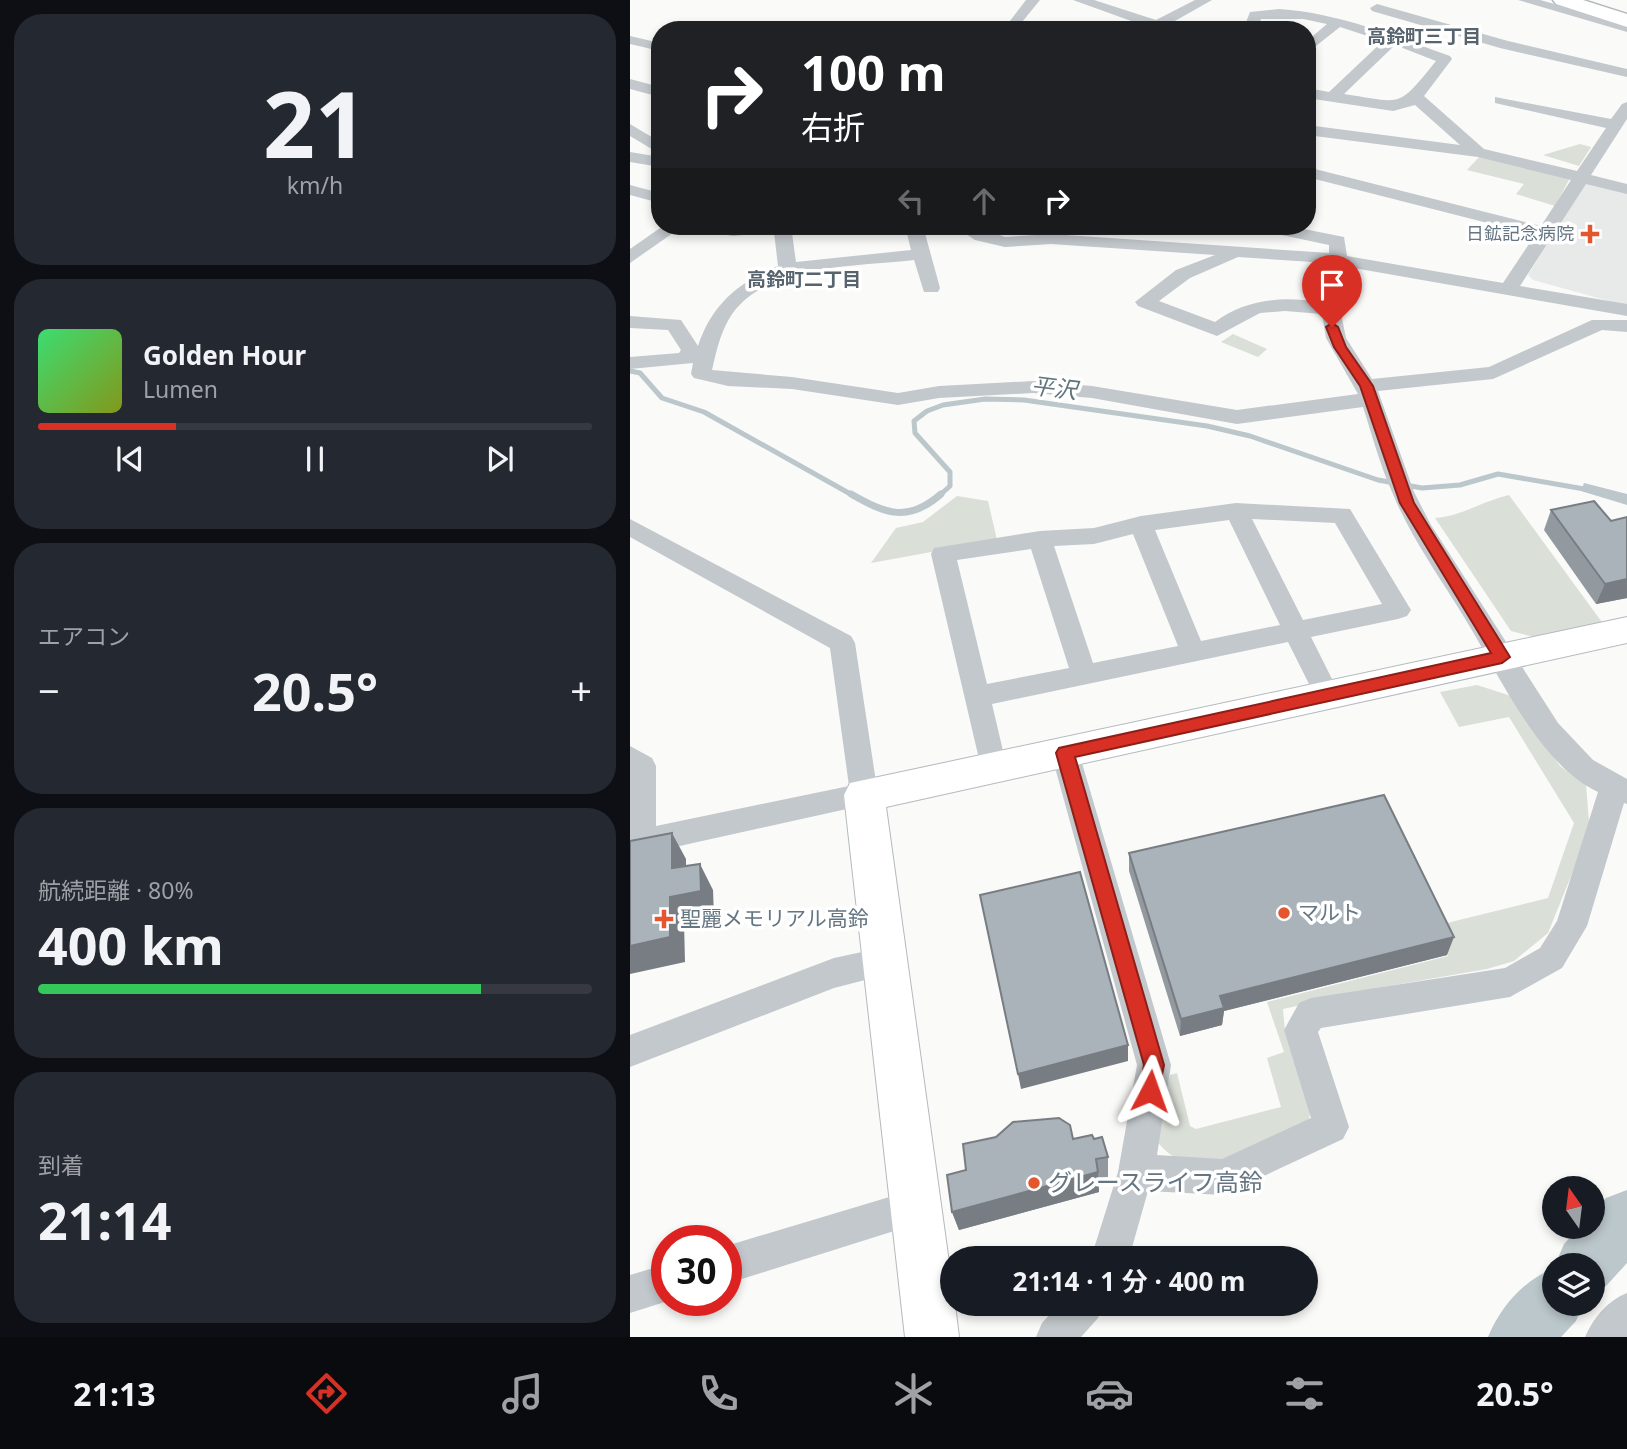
<!DOCTYPE html>
<html lang="ja">
<meta charset="utf-8">
<style>
:root{--surface:#171b24;--page:#242831;--text:#f1f3f6;--muted:#9ea1a6;--line:#363941;--accent:#d93025}
body{margin:0;font-family:"Noto Sans","Noto Sans JP",sans-serif;background:var(--page);color:var(--text);height:100vh;display:flex;flex-direction:column;font-size:26px;white-space:nowrap}
*{box-sizing:border-box;margin:0}
p{font-size:23px;color:var(--muted)}
.icon{flex:none;width:38px;height:38px;fill:none;stroke:currentColor;stroke-width:2;stroke-linecap:round;stroke-linejoin:round}
.map{position:relative;flex:1;overflow:hidden}
.sheet{display:flex;flex-direction:column;gap:14px;padding:14px;background:#0d0f14;width:630px}
.sheet>*{flex:none}
.guide{position:absolute;left:21px;top:21px;width:665px;height:214px;border-radius:28px;box-shadow:0 4px 10px #0003;background:#202124;color:#fff;overflow:hidden}
.needle{width:46px;rotate:346deg}
.tools{position:absolute;left:912px;top:1176px;display:grid;gap:14px}
.tools a{display:grid;place-items:center;width:63px;height:63px;border-radius:50%;background:var(--surface);box-shadow:0 4px 10px #0003;font-size:35px}
.speed{position:absolute;left:21px;top:1225px;display:flex;gap:14px;font-size:35px;font-weight:700;text-align:center}
.speed>*{display:grid;place-content:center;width:91px;height:91px;border-radius:50%;background:var(--surface);box-shadow:0 4px 10px #0003;line-height:1}
.speed .limit{border:10px solid #d22;background:#fff;color:#111}
.pin{position:absolute;display:grid;place-items:center;width:60px;height:60px;color:#fff;margin:-72px -30px;border-radius:50% 50% 50% 0;rotate:-45deg;box-shadow:0 0 7px #0007}
.pin .icon{rotate:45deg}
.me{position:absolute;width:77px;margin:-38px;rotate:4deg;stroke-linejoin:round;filter:drop-shadow(0 0 5px #0008)}
.turn{display:flex;align-items:center;gap:24px;height:147px;padding:0 35px;font-size:32px}
.turn .icon{width:91px;height:91px;stroke-width:2.5}
.turn b{display:block;font-size:49px;line-height:60px}
.lanes{display:flex;align-items:center;height:66px;padding:0 35px;background:#0003;justify-content:center;gap:35px;direction:ltr}
.lanes .off{opacity:.35}
.big{font-size:52px;font-weight:700;line-height:1.1}
.sheet .tile{flex:1;display:flex;flex-direction:column;justify-content:center;gap:10px;min-width:0;padding:0 24px;border-radius:28px;background:var(--page)}
.sheet .dial{align-items:center;gap:0}
.dial b{font-size:91px;line-height:1}
.song{display:flex;align-items:center;gap:21px}
.cover{width:84px;height:84px;border-radius:10px;background:linear-gradient(135deg,hsl(140 70% 55%),hsl(70 70% 35%))}
.played{height:7px;border-radius:4px;background:linear-gradient(90deg,var(--accent) 25%,var(--line) 25%)}
.keys{display:flex;justify-content:space-around;direction:ltr}
.heat{display:flex;justify-content:space-between;align-items:center;font-size:38px;direction:ltr}
.charge{height:10px;border-radius:5px;background:linear-gradient(90deg,#34c759 80%,var(--line) 0)}
.trip{position:absolute;left:310px;top:1246px;width:378px;height:70px;border-radius:35px;background:var(--surface);box-shadow:0 4px 10px #0003;font-weight:700;line-height:70px;text-align:center}
.dock{display:flex;height:112px;justify-content:space-around;align-items:center;background:#090b0e;color:var(--muted)}
.dock .icon{width:49px;height:49px}
.dock .current{color:var(--accent)}
.dock b{font-size:32px;color:var(--text)}
main{display:flex;flex:1;min-height:0}
.map>svg:first-child{display:block}
</style>
<main>
<section class="sheet">
<div class="tile dial"><b>21</b><p>km/h</p></div>
<div class="tile">
<div class="song"><i class="cover"></i><div><b>Golden Hour</b><p>Lumen</p></div></div>
<div class="played"></div>
<div class="keys"><svg class="icon" aria-label="previous" viewBox="0 0 24 24"><path d="M18 5L8 12l10 7zM5 5v14"/></svg><svg class="icon" aria-label="pause" viewBox="0 0 24 24"><path d="M8 5v14M16 5v14"/></svg><svg class="icon" aria-label="next" viewBox="0 0 24 24"><path d="M6 5l10 7-10 7zM19 5v14"/></svg></div>
</div>
<div class="tile"><p>エアコン</p>
<div class="heat"><a>−</a><b class="big">20.5°</b><a>+</a></div>
</div>
<div class="tile"><p>航続距離 · 80%</p><b class="big">400 km</b><div class="charge"></div></div>
<div class="tile"><p>到着</p><b class="big">21:14</b></div>
</section>
<div class="map">
<svg width="997" height="1337" viewBox="0 0 997 1337">
<rect width="100%" height="100%" fill="#fafaf8"/>
<polygon fill="#e8e9e9" points="955,183 997,193 997,306 903,280 898,275"/>
<g fill="#dadfd7">
<polygon points="950,144 961,147 949,166 913,155"/>
<polygon points="850,156 940,178 925,206 886,194 894,184 837,170"/>
<polygon points="603,334 637,349 628,357 591,342"/>
<path d="M879,495l95,130 -70,12 -23,-6 -76,-113c27,-2 48,-17 74,-23z"/>
<polygon points="327,496 358,501 367,540 241,563 266,528 293,522"/>
<path d="M847,685l34,11 49,70 26,19 3,36 -3,18 -38,94 -34,28 -27,8 -104,18 -100,22 2,23 25,80 -1,9c-44,21 -122,73 -155,15l16,-61 7,-2 13,53 6,3 85,-22 -14,-49 17,-6 -17,-50 181,-46 -13,-30 113,-28 26,-75 -65,-106 -50,10 -19,-35z"/>
</g>
<polygon fill="#bbc7cb" points="954,483 997,494 997,505 951,491"/>
<g fill="none" stroke-linecap="round" stroke-linejoin="round">
<g stroke="#bbc7cb" stroke-width="5">
<polyline points="0,371 10,373 32,398 74,412 224,496"/>
<polyline points="309,496 320,486 320,472 285,433 284,421 297,411 313,405 355,399 394,400 577,426 620,436 748,480 792,488 830,485 868,474 960,490"/>
</g>
<path stroke="#bbc7cb" stroke-width="7" d="M221,494c35,20 57,29 90,0"/>
<g fill="#bbc7cb" fill-rule="evenodd">
<polygon points="997,1190 997,1263 976,1286 962,1292 962,1265 925,1265 934,1244 950,1227 962,1227 962,1213 976,1198"/>
<path d="M924,1268v36h29l-7,17 -15,16h-73c13,-31 35,-56 66,-69z"/>
</g>
<defs>
<polygon id="secondary" points="997,617 997,643 256,807 322,1284 322,1304 325,1304 329,1337 275,1337 214,795 220,783"/>
<polygon id="primary" points="923,0 953,0 997,14 997,27 926,4"/>
</defs>
<use href="#secondary" stroke="#b3babf" stroke-width="2"/>
<use href="#primary" stroke="#b5babe" stroke-width="3"/>
<g fill="#c3c8cc" fill-rule="evenodd">
<polygon points="396,0 410,0 388,27 390,30 373,30"/>
<polygon points="443,0 464,0 526,20 565,0 582,0 529,30 511,30 515,26"/>
<polygon points="888,0 910,0 997,24 997,32"/>
<polygon points="747,4 878,41 997,69 997,77 870,48 742,11 740,8"/>
<path d="M649,9c60,4 115,27 171,47l2,3 -28,37 60,53 93,22 29,-43 -111,-25v-6l116,22 11,-15 5,-2v17l-36,56 36,9v10l-41,-10 -66,102 107,18v12l-296,-52 15,74 26,41 117,-12 103,-47h35v12l-25,-2 -109,49 -115,12 36,101 17,33 127,198 35,37 34,19v25l-3,-1 -37,123 -25,42 -52,29 -189,31 -3,4 31,95 -6,12 -120,56 -75,-4 -19,67h-38l27,-86 19,-107 -86,-312 4,-8 10,-3 10,3 4,8 92,312 -14,90 65,4 89,-41 -27,-88 15,-27 12,-5 194,-30 35,-20 17,-27 41,-129c-60,-28 -100,-120 -134,-175 -25,-41 -54,-81 -72,-125 -12,-27 -20,-57 -29,-85l-126,17 -145,-26 -59,-5 -94,5 -41,7 -106,-16 -64,-3 -34,-8 -3,-4 2,-11 -63,6v-12l49,-4 2,-3 -13,-20 -38,-2v-12l51,4 17,26c14,-42 41,-64 80,-80l-4,-34 -41,4 -6,-1 -3,-4 3,-4 64,-1 5,36 115,-12 -6,-24h18l17,62 -2,4h-14l-10,-32c-57,7 -152,3 -185,59 -9,15 -13,34 -17,51l80,7 106,16 41,-7 94,-5 59,5 145,24 121,-16 -32,-56 -4,-24 -37,-3 -25,2 -43,23 -79,-30 -3,-4 41,-32 39,-15 -164,-11 -46,3 -30,-7 -21,-14h22l29,11 46,-3 278,19v-8l-71,-15 -3,-4h34l55,11 3,19 156,27 32,-48 -228,-58v-10l234,59 30,-46 -93,-23 -171,-22v-10l153,20 -45,-40 -22,6 -86,-13v-10l22,4 54,-51 -43,-14 -33,26v-12l20,-17 -24,-5h-42l-4,11h-14l7,-18zM765,45l41,16c-39,48 -32,42 -92,33zM608,257l74,5 7,40c-36,-6 -74,-3 -104,20l-56,-21 31,-23z"/>
<polygon points="67,26 97,26 104,30 60,30"/>
<polygon points="0,36 30,43 30,51 0,44"/>
<polygon points="0,79 30,87 30,97 0,89"/>
<polygon points="0,124 30,142 30,154 0,136"/>
<polygon points="0,152 30,157 30,167 0,162"/>
<polygon points="0,185 30,193 30,203 0,195"/>
<polygon points="33,226 53,226 0,263 0,249"/>
<path d="M606,503l114,6 61,101 -4,6 -9,3 -87,18 29,58 -4,7 -9,3 -9,-3 -30,-60 -296,62 15,64 -4,8 -10,3 -10,-3 -52,-222 3,-6 106,-17 54,-3 47,-12zM622,519l83,4 47,81 -79,16zM599,520l51,105 -79,16 -46,-111zM503,534l45,112 -85,17 -39,-117 40,-2zM401,549l38,119 -82,16 -30,-124z"/>
<polygon points="0,519 221,636 225,643 248,795 244,803 0,857 0,746 22,758 26,766 26,826 219,786 200,648 0,537"/>
<polygon points="255,947 266,952 271,962 266,972 204,988 0,1067 0,1035 204,958"/>
<polygon points="286,1189 299,1194 304,1207 299,1220 96,1284 96,1246"/>
<polygon points="37,1264 37,1300 41,1300 0,1313 0,1275"/>
<path d="M997,1293v44h-42c9,-20 22,-36 42,-44z"/>
<polygon points="429,1304 473,1304 468,1318 451,1337 406,1337 412,1323"/>
</g>
<use href="#secondary" fill="#fff" fill-rule="evenodd"/>
<use href="#primary" fill="#fff" fill-rule="evenodd"/>
</g>
<g fill="#929a9f">
<polygon points="921,510 997,598 966,604 914,530"/>
<polygon points="499,853 817,955 594,1011 592,1025 550,1036 499,871"/>
<polygon points="443,1139 464,1139 478,1157 478,1177 468,1179 469,1192 329,1230 322,1212 336,1170"/>
</g>
<g fill="#777d82">
<polygon points="997,579 997,598 966,604 975,584"/>
<polygon points="42,833 56,859 56,894 70,864 83,890 84,916 54,922 55,962 0,974 0,946 42,868"/>
<polygon points="824,937 817,955 594,1011 592,1025 550,1036 551,1019 590,996"/>
<polygon points="498,1045 498,1061 391,1089 388,1074"/>
<polygon points="468,1172 469,1192 329,1230 322,1212"/>
</g>
<g fill="#aab3b9" stroke="#777d82" stroke-width="2">
<polygon points="964,501 981,521 997,517 997,579 975,584 921,510"/>
<polygon points="754,795 824,937 590,996 594,1008 551,1019 499,853"/>
<polygon points="42,833 42,868 70,864 71,891 40,897 40,937 0,946 0,841"/>
<polygon points="450,872 498,1045 388,1074 350,895"/>
<polygon points="429,1118 440,1125 443,1139 462,1135 464,1139 472,1137 478,1157 466,1159 468,1172 322,1212 317,1175 336,1170 333,1144 366,1137 383,1122"/>
</g>
<polygon fill="#d93025" stroke="#8d1f18" stroke-width="2" points="702,323 708,327 716,347 743,386 784,503 880,657 872,663 445,757 534,1065 527,1099 520,1102 512,1099 509,1091 514,1065 426,753 429,748 861,653 770,503 730,386 704,347 696,327"/>
<g fill="#e4572e" stroke="#fff" stroke-width="2.5">
<path d="M956.5 223.5h7v7h7v7h-7v7h-7v-7h-7v-7h7z"/>
<circle cx="654" cy="913" r="7"/>
<path d="M30.5 908.5h7v7h7v7h-7v7h-7v-7h-7v-7h7z"/>
<circle cx="404" cy="1183" r="7"/>
</g>
<g text-anchor="middle" stroke-width="7" stroke-linejoin="round" paint-order="stroke">
<g font-size="18" fill="#657683" stroke="#fff" text-anchor="end">
<text x="944" y="240">日鉱記念病院</text>
</g>
<g font-size="19" font-weight="bold" fill="#57646e" stroke="#fff">
<text x="794" y="43">高鈴町三丁目</text>
<text x="174" y="286">高鈴町二丁目</text>
</g>
<g font-size="21" fill="#657683" stroke="#fff" text-anchor="start">
<text x="668" y="920">マルト</text>
<text x="50" y="926">聖麗メモリアル高鈴</text>
</g>
<g font-size="23" font-style="italic" fill="#60757c" stroke="#fff">
<text transform="translate(424 388) rotate(7)" y="8">平沢</text>
</g>
<g font-size="24" fill="#657683" stroke="#fff" text-anchor="start">
<text x="418" y="1191">グレースライフ高鈴</text>
</g>
</g>
</svg>
<div class="tools">
<a><svg class="needle" viewBox="-14 -14 28 28"><path d="M0-13l5 13h-10z" fill="#e53935"/><path d="M0 13l5-13h-10z" fill="#9ea1a6"/></svg></a>
<a><svg class="icon" aria-label="layers" viewBox="0 0 24 24"><path d="M12 4l9 5-9 5-9-5zM3 14l9 5 9-5"/></svg></a>
</div>
<div class="speed"><div class="limit">30</div></div>
<div class="pin" style="left:702px;top:327px;background:#d93025"><svg class="icon" aria-label="arrive" viewBox="0 0 24 24"><path d="M6 21V4h12l-3 4 3 4H6"/></svg></div>
<svg class="me" style="left:520px;top:1091px" viewBox="-20 -20 40 40"><path d="M0-17L14 15 0 8-14 15z" fill="#d93025" stroke="#fff" stroke-width="4"/></svg>
<div class="trip">21:14 · 1 分 · 400 m</div>
<div class="guide">
<div class="turn"><svg class="icon" aria-label="right" viewBox="0 0 24 24"><path d="M7 20v-9h11M14 6l5 5-5 5"/></svg><div><b>100 m</b>右折</div></div>
<div class="lanes"><svg class="icon off" aria-label="left" viewBox="0 0 24 24"><path d="M17 20v-9H6M10 6l-5 5 5 5"/></svg><svg class="icon off" aria-label="ahead" viewBox="0 0 24 24"><path d="M12 20V5M6 11l6-6 6 6"/></svg><svg class="icon" aria-label="right" viewBox="0 0 24 24"><path d="M7 20v-9h11M14 6l5 5-5 5"/></svg></div>
</div>
</div>
</main>
<nav class="dock">
<b>21:13</b>
<svg class="icon current" aria-label="directions" viewBox="0 0 24 24"><path d="M12 3l9 9-9 9-9-9zM9 14v-3h6M13 9l2 2-2 2"/></svg>
<svg class="icon" aria-label="music" viewBox="0 0 24 24"><path d="M9 18V5l10-2v13"/><circle cx="6" cy="18" r="3"/><circle cx="16" cy="16" r="3"/></svg>
<svg class="icon" aria-label="phone" viewBox="0 0 24 24"><path d="M5 4h4l2 5-3 2q2 4 5 5l2-3 5 2v4C11 20 4 13 5 4z"/></svg>
<svg class="icon" aria-label="climate" viewBox="0 0 24 24"><path d="M12 3v18M4 7l16 10M4 17L20 7"/></svg>
<svg class="icon" aria-label="car" viewBox="0 0 24 24"><path d="M5 17H2v-5l4-1 3-4h7l3 4 3 1v5h-3M9 17h6M6 11h13"/><circle cx="7" cy="17" r="2"/><circle cx="17" cy="17" r="2"/></svg>
<svg class="icon" aria-label="filters" viewBox="0 0 24 24"><path d="M4 7h16M4 17h16"/><circle cx="9" cy="7" r="2"/><circle cx="15" cy="17" r="2"/></svg>
<b>20.5°</b>
</nav>
